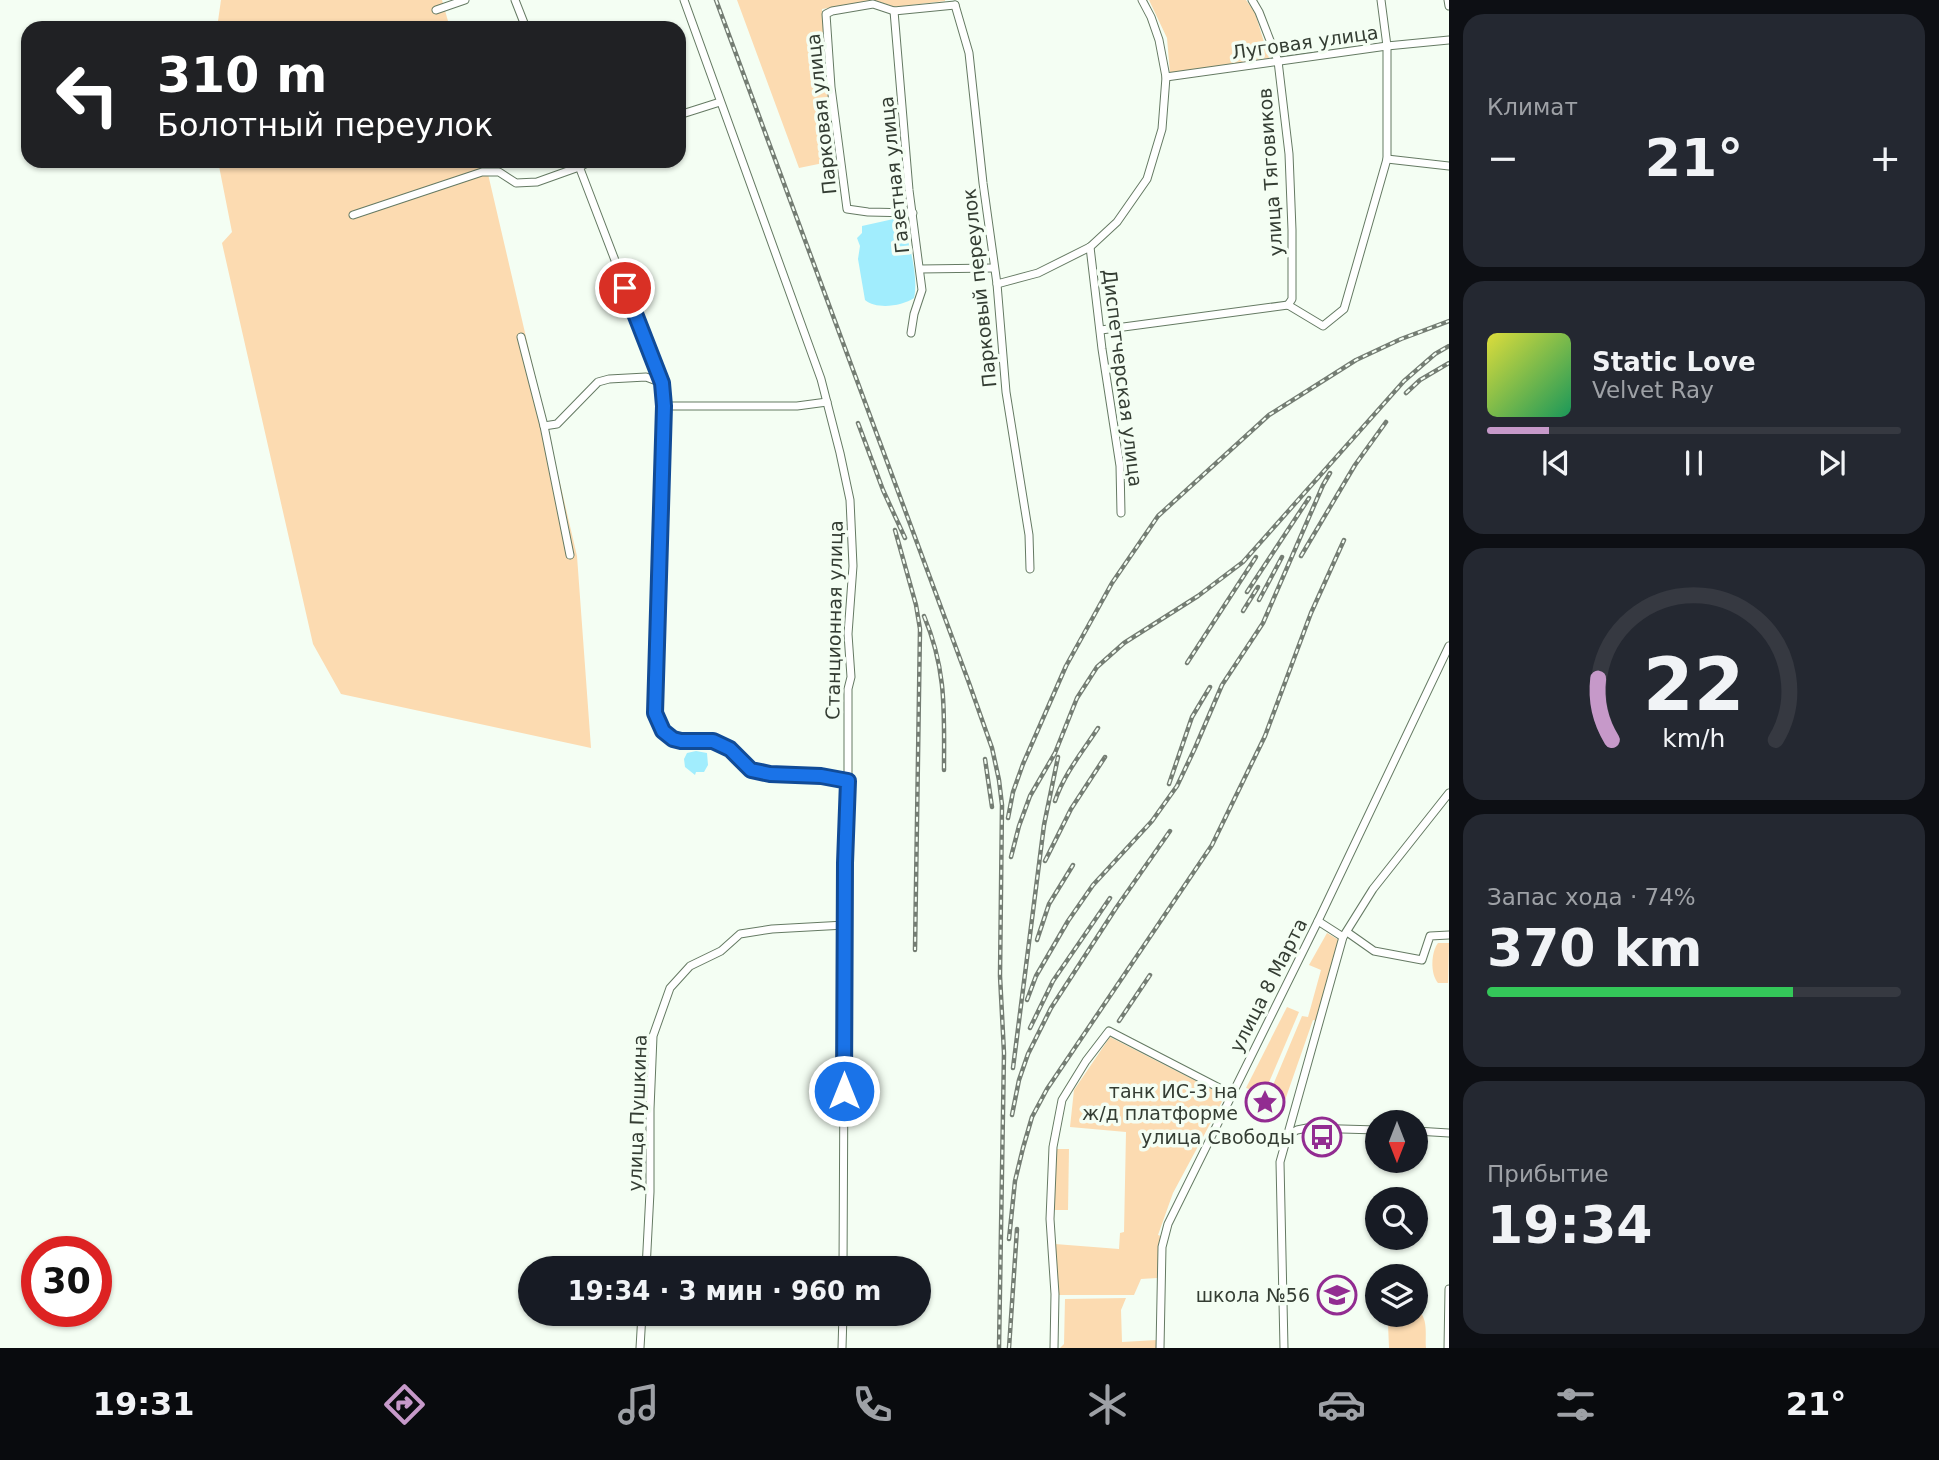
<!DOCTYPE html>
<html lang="ru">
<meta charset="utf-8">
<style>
:root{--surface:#171b24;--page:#242831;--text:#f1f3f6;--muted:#9ea1a6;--line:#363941;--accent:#c699c9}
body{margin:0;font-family:"DejaVu Sans",sans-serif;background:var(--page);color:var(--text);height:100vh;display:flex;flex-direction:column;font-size:26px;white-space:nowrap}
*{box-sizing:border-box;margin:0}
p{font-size:23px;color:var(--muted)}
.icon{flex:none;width:38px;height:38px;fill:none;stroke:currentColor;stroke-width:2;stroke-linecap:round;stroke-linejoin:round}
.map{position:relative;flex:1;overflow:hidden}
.drawer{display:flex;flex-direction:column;gap:14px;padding:14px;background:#0d0f14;width:490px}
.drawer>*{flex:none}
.hud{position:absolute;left:21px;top:21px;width:665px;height:147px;border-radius:21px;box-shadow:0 2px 5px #0004;background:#202124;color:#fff;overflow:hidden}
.needle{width:46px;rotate:180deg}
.buttons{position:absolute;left:1365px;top:1110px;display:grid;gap:14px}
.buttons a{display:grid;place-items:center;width:63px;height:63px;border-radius:50%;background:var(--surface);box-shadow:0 2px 5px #0004;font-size:35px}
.speed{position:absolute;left:21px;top:1236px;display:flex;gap:14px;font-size:35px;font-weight:700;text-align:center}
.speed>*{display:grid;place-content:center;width:91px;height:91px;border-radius:50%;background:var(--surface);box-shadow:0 2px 5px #0004;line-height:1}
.speed .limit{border:10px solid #d22;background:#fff;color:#111}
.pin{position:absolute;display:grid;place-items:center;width:60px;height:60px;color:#fff;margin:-30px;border:4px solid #fff;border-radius:50%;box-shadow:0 2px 7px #0007}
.me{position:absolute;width:77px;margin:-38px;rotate:0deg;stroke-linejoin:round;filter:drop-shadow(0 0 5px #0008)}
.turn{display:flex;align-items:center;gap:24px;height:147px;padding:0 21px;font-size:32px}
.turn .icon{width:91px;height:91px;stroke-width:2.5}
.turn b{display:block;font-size:49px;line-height:60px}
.big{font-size:52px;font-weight:700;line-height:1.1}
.drawer .widget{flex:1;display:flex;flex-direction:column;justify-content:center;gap:10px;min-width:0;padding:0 24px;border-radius:21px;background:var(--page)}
.drawer .dial{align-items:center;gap:0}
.dial svg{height:182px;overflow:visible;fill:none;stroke:var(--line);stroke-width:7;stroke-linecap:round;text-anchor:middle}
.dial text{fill:var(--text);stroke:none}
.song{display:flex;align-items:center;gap:21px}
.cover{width:84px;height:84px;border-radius:10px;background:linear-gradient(135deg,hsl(60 70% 55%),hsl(150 70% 35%))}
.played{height:7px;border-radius:4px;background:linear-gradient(90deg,var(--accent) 15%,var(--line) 15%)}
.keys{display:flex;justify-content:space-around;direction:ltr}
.heat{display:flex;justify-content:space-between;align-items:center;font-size:38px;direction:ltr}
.charge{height:10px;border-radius:5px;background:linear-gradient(90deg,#34c759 74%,var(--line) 0)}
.trip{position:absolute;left:518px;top:1256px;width:413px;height:70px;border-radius:35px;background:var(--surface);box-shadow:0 2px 5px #0004;font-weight:700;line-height:70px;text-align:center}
.tabs{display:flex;height:112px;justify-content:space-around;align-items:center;background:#090b0e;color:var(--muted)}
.tabs .icon{width:49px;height:49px}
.tabs .current{color:var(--accent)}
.tabs b{font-size:32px;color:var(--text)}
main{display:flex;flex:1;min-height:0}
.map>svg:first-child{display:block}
</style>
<main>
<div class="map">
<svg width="1449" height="1348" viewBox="0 0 1449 1348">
<rect width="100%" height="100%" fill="#f4fef3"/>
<g fill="#fcdbb1">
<polygon points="221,0 442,0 450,28 217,28"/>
<polygon points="737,0 945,0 945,1 895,7 877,1 822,9 833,161 799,168"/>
<polygon points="1149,0 1246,0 1255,13 1269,58 1170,73 1167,38"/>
<polygon points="218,161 485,161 577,556 591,748 341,694 313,644 222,243 232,232"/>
<polygon points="1327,933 1339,940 1317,1021 1313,1020 1284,1103 1268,1097 1302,1016 1308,1017 1321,970 1309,965"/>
<path d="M1438,943h11l-1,40h-10c-8,-9 -7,-31 0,-40z"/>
<polygon points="1287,1007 1299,1012 1264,1094 1246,1088"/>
<polygon points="1110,1037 1225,1096 1173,1193 1158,1235 1161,1236 1157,1278 1141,1279 1134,1295 1059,1295 1055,1244 1119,1249 1120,1233 1124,1232 1126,1132 1070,1127 1074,1090"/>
<polygon points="1056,1149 1069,1149 1068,1210 1054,1210"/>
<polygon points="1126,1298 1121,1310 1122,1342 1157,1340 1157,1348 1060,1348 1064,1344 1065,1299"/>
<path d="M1416,1308c13,10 9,25 10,40h-37l-1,-24 3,-10h25z"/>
</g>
<g fill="#a1edfd">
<path d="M898,218c11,16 21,61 16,80 -12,8 -37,12 -49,2l-7,-41 2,-13 -3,-8 5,-5v-7z"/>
<polygon points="696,751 707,753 708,765 704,772 696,772 695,775 685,767 684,759 687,753"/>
</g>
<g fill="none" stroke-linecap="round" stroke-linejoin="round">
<defs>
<g id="minor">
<polyline points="515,0 526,28"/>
<polyline points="684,0 821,379 840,453 850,500 853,566 848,634 851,677 848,689 848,771 845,864 843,1269"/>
<polyline points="1252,0 1259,12 1278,61 1289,154 1292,230 1292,299 1288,305"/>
<polyline points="1448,0 1449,6"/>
<polyline points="955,5 969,53 983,183 997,284 1006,392 1029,535 1030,569"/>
<polyline points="436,10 465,0"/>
<polyline points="894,11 909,190 922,290 914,314 911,333"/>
<polyline points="1166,77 1387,46 1449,40"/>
<polyline points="679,115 720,102"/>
<polyline points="1387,159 1449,166"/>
<polyline points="577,161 662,383 664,406 655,713 663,731 673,739 681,742 713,741 730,749 751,770 770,773 821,777 847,781"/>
<polyline points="913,213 868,212 847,209 831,87 826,14 832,11 873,4 894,11 955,5"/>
<polyline points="353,215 482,172 499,172 516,183 537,182 579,167 592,161"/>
<polyline points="1090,247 1102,349 1120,466 1121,513"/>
<polyline points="920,269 994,268"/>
<polyline points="997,284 1038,273 1090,247 1117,222 1147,179 1162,129 1166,77 1159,40 1151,17 1142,0"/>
<polyline points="1288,305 1323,326 1344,309 1387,159 1387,46 1381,0"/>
<polyline points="1101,330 1288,305"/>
<polyline points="521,337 544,426 570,555"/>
<polyline points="664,406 797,406 827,402"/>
<polyline points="544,426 557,424 598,382 609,379 646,377 662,383"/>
<polyline points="1318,921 1343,937"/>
<polyline points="1347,932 1374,951 1422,960 1430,936 1449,935"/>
<polyline points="1416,1131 1449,1133"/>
<polyline points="1288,1135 1297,1130 1307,1128 1377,1130"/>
<polyline points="646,1269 650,1192 650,1109 653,1036 670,988 690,966 721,951 740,934 772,929 845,925"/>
<polyline points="679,1320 815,1314"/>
<polyline points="640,1348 642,1314"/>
<polyline points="842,1348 843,1314"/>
<polyline points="1054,1348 1055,1294 1050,1219 1053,1147 1062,1100 1086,1061 1109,1031 1231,1094"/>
<polyline points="1160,1348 1162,1247 1168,1224 1318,921 1449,646"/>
<polyline points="1284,1348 1280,1162 1343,937 1373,889 1449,793"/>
<polyline points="1448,1348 1449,1289"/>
</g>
</defs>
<use href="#minor" stroke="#657a63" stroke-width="9"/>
<use href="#minor" stroke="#fff" stroke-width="7"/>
<defs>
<g id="rail">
<polyline points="716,0 969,683 992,748 999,780 1002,805 1000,976 1004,1053 999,1348"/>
<polyline points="1406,393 1420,380 1449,363"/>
<polyline points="858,423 883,490 905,538"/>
<polyline points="895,530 916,605 920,629 915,950"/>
<polyline points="1301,556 1355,465 1386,422"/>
<polyline points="1247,592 1309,498"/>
<polyline points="1259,600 1282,557"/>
<polyline points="1243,611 1258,587"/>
<path d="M924,616c23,55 20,96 20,154"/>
<polyline points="1187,663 1256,557"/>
<polyline points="985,759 992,807"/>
<polyline points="1169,784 1192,717 1210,687"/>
<path d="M1055,801c9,-27 28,-50 43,-73"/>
<polyline points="1008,818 1013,792 1023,764 1066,666 1112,583 1158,516 1269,415 1356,360 1401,339 1449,321"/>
<polyline points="1011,857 1019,826 1030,796 1055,753 1077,698 1097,667 1124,643 1198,596 1243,562 1404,381 1435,354 1449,346"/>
<polyline points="1045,861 1071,809 1105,757"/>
<polyline points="1037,940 1049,904 1073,865"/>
<polyline points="1027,1000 1036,976 1068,921 1093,885 1152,821 1177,786 1195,748 1222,685 1263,623 1323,485 1330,473"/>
<polyline points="1119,1021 1150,975"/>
<polyline points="1030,1028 1053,981 1110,898"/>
<polyline points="1013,1068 1044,825 1058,757"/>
<polyline points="1012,1115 1019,1080 1028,1054 1051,1008 1116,908 1170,831"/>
<polyline points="1009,1239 1015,1181 1023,1148 1032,1117 1047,1089 1212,845 1265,736 1311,613 1344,540"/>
<polyline points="1009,1348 1017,1229"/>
</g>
</defs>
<use href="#rail" stroke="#747d73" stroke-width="4.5"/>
<use href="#rail" stroke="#f4fef3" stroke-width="2" stroke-dasharray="5" stroke-linecap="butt"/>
</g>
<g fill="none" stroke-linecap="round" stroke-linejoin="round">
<defs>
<polyline id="route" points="625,288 662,383 664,406 655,713 663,731 673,739 681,741 713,741 730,749 751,770 770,774 821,776 848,781 845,863 844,1091"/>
</defs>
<use href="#route" stroke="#114b97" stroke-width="18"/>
<use href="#route" stroke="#1a73e8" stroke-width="12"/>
</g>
<defs>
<symbol id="sight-ring" viewBox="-11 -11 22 22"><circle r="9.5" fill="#f4fef3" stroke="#922c91" stroke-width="1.5"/><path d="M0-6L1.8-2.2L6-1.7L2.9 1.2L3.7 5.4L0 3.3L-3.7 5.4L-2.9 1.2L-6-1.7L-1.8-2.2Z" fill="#922c91"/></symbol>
<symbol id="bus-ring" viewBox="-11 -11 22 22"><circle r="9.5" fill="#f4fef3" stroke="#922c91" stroke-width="1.5"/><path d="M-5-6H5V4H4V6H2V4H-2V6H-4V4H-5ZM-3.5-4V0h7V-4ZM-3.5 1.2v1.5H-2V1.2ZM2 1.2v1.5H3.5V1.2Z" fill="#922c91"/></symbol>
<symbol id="school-ring" viewBox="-11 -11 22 22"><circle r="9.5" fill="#f4fef3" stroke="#922c91" stroke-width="1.5"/><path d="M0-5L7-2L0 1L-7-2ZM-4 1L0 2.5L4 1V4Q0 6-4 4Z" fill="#922c91"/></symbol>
</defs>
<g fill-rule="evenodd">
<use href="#sight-ring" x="1243" y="1080" width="44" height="44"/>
<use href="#bus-ring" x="1300" y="1115" width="44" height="44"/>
<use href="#school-ring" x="1315" y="1273" width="44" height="44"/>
</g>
<g text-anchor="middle" stroke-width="7" stroke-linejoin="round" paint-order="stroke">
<g font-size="19" fill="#343d33" stroke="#f4fef3">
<text transform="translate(1305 42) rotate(-8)" y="7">Луговая улица</text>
<text transform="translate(821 114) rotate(-96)" y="7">Парковая улица</text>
<text transform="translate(1270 172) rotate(-94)" y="7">улица Тяговиков</text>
<text transform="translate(894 175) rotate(-96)" y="7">Газетная улица</text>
<text transform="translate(979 288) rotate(-96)" y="7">Парковый переулок</text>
<text transform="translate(1123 378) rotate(83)" y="7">Диспетчерская улица</text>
<text transform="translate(834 620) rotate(-89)" y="7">Станционная улица</text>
<text transform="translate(1268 985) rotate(-63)" y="7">улица 8 Марта</text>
<text transform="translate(637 1113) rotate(-88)" y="7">улица Пушкина</text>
</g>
<g font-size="19" fill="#343d33" stroke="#f4fef3" text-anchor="end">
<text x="1238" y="1098">танк ИС-3 на<tspan x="1238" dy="22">ж/д платформе</tspan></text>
<text x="1295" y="1144">улица Свободы</text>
<text x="1310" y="1302">школа №56</text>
</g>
</g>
</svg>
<div class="buttons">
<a><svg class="needle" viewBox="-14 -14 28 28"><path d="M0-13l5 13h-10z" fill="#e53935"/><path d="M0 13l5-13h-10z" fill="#9ea1a6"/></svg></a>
<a><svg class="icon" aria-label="search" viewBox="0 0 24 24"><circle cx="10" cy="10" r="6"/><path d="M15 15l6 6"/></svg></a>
<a><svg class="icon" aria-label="layers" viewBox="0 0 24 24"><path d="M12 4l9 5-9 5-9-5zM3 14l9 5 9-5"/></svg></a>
</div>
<div class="speed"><div class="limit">30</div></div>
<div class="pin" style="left:625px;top:288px;background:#d93025"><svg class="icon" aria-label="arrive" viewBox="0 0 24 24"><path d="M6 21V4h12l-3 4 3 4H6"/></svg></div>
<svg class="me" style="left:844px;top:1091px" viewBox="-20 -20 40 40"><circle r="17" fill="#1a73e8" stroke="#fff" stroke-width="3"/><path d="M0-11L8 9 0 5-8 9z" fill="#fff"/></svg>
<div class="trip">19:34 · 3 мин · 960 m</div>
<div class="hud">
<div class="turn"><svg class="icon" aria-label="left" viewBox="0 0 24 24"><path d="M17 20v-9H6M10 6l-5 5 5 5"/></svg><div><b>310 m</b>Болотный переулок</div></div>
</div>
</div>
<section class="drawer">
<div class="widget"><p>Климат</p>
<div class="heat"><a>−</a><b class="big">21°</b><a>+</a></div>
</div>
<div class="widget">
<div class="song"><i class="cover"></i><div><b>Static Love</b><p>Velvet Ray</p></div></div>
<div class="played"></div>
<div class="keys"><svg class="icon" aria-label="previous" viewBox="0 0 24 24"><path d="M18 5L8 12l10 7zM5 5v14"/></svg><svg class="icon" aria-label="pause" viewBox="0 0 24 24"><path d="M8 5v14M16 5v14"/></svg><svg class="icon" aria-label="next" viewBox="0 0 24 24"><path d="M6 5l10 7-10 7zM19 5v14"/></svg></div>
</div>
<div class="widget dial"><svg viewBox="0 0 100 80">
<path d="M14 69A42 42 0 1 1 86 69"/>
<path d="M14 69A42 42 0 0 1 8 42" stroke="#c699c9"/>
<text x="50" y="56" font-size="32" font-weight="700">22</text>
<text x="50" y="72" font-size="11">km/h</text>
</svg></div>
<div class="widget"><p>Запас хода · 74%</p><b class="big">370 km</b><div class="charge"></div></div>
<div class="widget"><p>Прибытие</p><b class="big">19:34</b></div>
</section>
</main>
<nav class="tabs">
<b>19:31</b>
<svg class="icon current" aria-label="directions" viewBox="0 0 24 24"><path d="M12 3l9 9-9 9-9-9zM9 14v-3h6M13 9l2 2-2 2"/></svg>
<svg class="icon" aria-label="music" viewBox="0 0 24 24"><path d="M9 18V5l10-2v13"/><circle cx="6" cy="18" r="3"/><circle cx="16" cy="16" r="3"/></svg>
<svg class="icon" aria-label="phone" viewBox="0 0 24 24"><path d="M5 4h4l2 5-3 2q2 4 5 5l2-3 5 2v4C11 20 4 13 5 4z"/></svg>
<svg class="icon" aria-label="climate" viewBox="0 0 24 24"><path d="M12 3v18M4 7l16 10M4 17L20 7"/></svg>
<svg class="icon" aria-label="car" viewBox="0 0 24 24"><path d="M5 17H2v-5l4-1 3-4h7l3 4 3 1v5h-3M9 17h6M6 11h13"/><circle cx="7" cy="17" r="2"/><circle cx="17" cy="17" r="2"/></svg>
<svg class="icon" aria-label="filters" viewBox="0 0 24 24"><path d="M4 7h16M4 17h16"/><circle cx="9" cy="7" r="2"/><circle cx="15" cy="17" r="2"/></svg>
<b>21°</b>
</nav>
